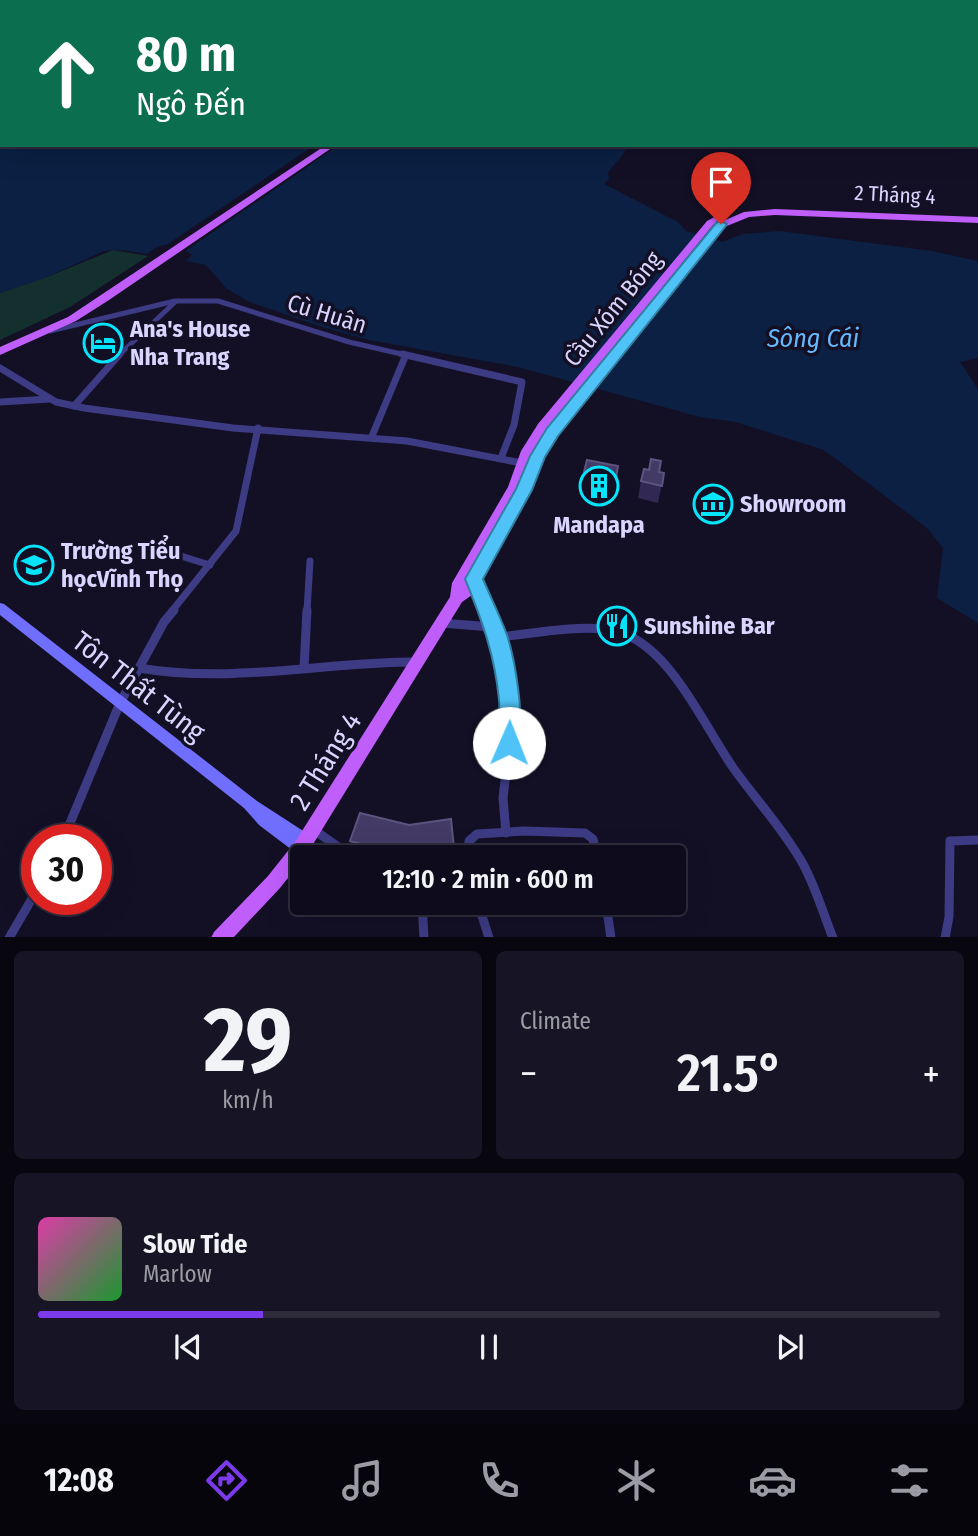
<!DOCTYPE html>
<meta charset="utf-8">
<style>
:root{--surface:#0e0c1c;--page:#171525;--text:#f1f3f6;--muted:#9b9ba3;--line:#2e2c3b;--accent:#7c3aed}
body{margin:0;font-family:"Fira Sans Condensed",sans-serif;background:var(--page);color:var(--text);height:100vh;display:flex;flex-direction:column;font-size:26px;white-space:nowrap}
*{box-sizing:border-box;margin:0}
p{font-size:23px;color:var(--muted)}
.icon{flex:none;width:38px;height:38px;fill:none;stroke:currentColor;stroke-width:2;stroke-linecap:round;stroke-linejoin:round}
.map{position:relative;height:937px;overflow:hidden}
.drawer{display:flex;flex-direction:column;gap:14px;padding:14px;background:#08070f;flex:1}
.drawer>*{flex:none}
.top-card{position:absolute;left:0px;top:0px;width:978px;height:147px;box-shadow:0 7px 28px #0002,0 0 0 2px var(--line);background:#0b6e4f;color:#fff;overflow:hidden}
.speed{position:absolute;left:21px;top:824px;display:flex;gap:14px;font-size:35px;font-weight:700;text-align:center}
.speed>*{display:grid;place-content:center;width:91px;height:91px;border-radius:50%;background:var(--surface);box-shadow:0 7px 28px #0002,0 0 0 2px var(--line);line-height:1}
.speed .limit{border:10px solid #d22;background:#fff;color:#111}
.pin{position:absolute;display:grid;place-items:center;width:60px;height:60px;color:#fff;margin:-72px -30px;border-radius:50% 50% 50% 0;rotate:-45deg;box-shadow:0 0 7px #0007}
.pin .icon{rotate:45deg}
.me{position:absolute;width:77px;margin:-38px;rotate:1deg;stroke-linejoin:round;filter:drop-shadow(0 0 5px #0008)}
.turn{display:flex;align-items:center;gap:24px;height:147px;padding:0 21px;font-size:32px}
.turn .icon{width:91px;height:91px;stroke-width:2.5}
.turn b{display:block;font-size:49px;line-height:60px}
.big{font-size:52px;font-weight:600;line-height:1.1}
.drawer .widget{flex:1;display:flex;flex-direction:column;justify-content:center;gap:10px;min-width:0;padding:0 24px;border-radius:10px;background:var(--page)}
.drawer .dial{align-items:center;gap:0}
.dial b{font-size:91px;line-height:1}
.song{display:flex;align-items:center;gap:21px}
.cover{width:84px;height:84px;border-radius:10px;background:linear-gradient(135deg,hsl(320 70% 55%),hsl(130 70% 35%))}
.played{height:7px;border-radius:4px;background:linear-gradient(90deg,var(--accent) 25%,var(--line) 25%)}
.keys{display:flex;justify-content:space-around;direction:ltr}
.heat{display:flex;justify-content:space-between;align-items:center;font-size:38px;direction:ltr}
.drawer .tiles{flex:1;display:grid;gap:14px;grid-template-columns:1fr 1fr}
.widget:last-child{grid-column:span 2}
.trip{position:absolute;left:290px;top:845px;width:396px;height:70px;border-radius:7px;background:var(--surface);box-shadow:0 7px 28px #0002,0 0 0 2px var(--line);font-weight:600;line-height:70px;text-align:center}
.tabs{display:flex;height:112px;justify-content:space-around;align-items:center;background:#06050b;color:var(--muted)}
.tabs .icon{width:49px;height:49px}
.tabs .active{color:var(--accent)}
.tabs b{font-size:32px;color:var(--text)}
.map>svg:first-child{display:block}
</style>
<div class="map">
<svg width="978" height="938" viewBox="0 0 978 938">
<rect width="100%" height="100%" fill="#131026"/>
<polygon fill="#13302f" points="113,250 148,256 70,307 0,340 0,293 47,277"/>
<path fill="#0b2043" d="M0,0h475l-473,2v143h626l-7,12 -13,15 1,7 -5,5 74,38 8,9 36,11 21,-8 36,-3 153,20 46,10v97l-18,4 18,27v234l-41,-25 6,-50 -17,-21 -102,-77 -88,-28 -36,-5 -182,-50 -149,-27 -47,-13 -75,-26 -21,-13 -20,-23 -20,-4 6,-6c-15,-12 -30,-15 -45,-1l-24,-4 -19,1 -57,26 -47,16z"/>
<polygon fill="#131026" points="315,145 339,145 184,252 180,249 162,248"/>
<g fill="none" stroke-linecap="round" stroke-linejoin="round">
<g stroke="#3d3b84" stroke-width="4.5">
<polyline points="623,0 627,2"/>
<polyline points="824,0 832,2"/>
<polyline points="922,2 924,0"/>
<polyline points="963,2 965,0"/>
</g>
<g stroke="#3d3b84" stroke-width="5">
<polyline points="50,331 175,301 218,301 349,342 410,356"/>
<polyline points="118,356 175,302"/>
</g>
<g stroke="#3d3b84" stroke-width="7">
<polyline points="402,354 522,382 514,425 501,458"/>
<polyline points="0,368 56,402 84,408 233,428 407,441 522,463"/>
<polyline points="0,402 50,399"/>
<polyline points="74,406 120,354"/>
<polyline points="372,436 405,357"/>
<polyline points="145,545 210,565"/>
<polyline points="474,579 487,611"/>
<polyline points="172,611 236,531 258,428"/>
<polyline points="307,611 310,561"/>
</g>
<g stroke="#3d3b84" stroke-width="9">
<polyline points="487,610 498,637 509,702 511,729 503,798 506,833"/>
<polyline points="441,623 492,627"/>
<path d="M498,637c35,-3 95,-16 127,-3 49,20 80,94 109,135 23,32 50,61 69,95 13,24 20,49 30,74"/>
<path d="M139,668c92,16 184,-6 277,-6"/>
<polyline points="304,668 307,610"/>
<polyline points="314,830 347,853 361,858"/>
<polyline points="63,840 120,703 164,622 174,610"/>
<polyline points="468,858 469,841 477,834 524,831 585,833 593,839 597,858"/>
<polyline points="422,903 424,938"/>
<polyline points="478,903 489,938"/>
<polyline points="606,903 611,938"/>
<polyline points="9,938 37,890"/>
<polyline points="945,938 949,917 950,841 978,840"/>
</g>
<g fill="#706efd" fill-rule="evenodd">
<rect x="976" y="58" width="2" height="4"/>
<polygon points="0,603 4,604 257,801 311,836 313,841 306,853 301,855 296,853 259,825 244,808 0,615"/>
</g>
<g fill="#c05efc" fill-rule="evenodd">
<polygon points="326,145 336,145 109,300 76,321 0,355 0,347 68,317"/>
<polygon points="775,209 978,217 978,223 775,215 749,217 722,228 556,435 544,456 530,490 472,595 462,602 307,854 280,888 233,938 211,938 214,932 268,876 295,842 450,597 452,583 508,487 521,451 538,424 707,221 720,214 726,214 726,218 713,225 546,430 533,452 527,467 548,429 716,224 744,212"/>
</g>
</g>
<g fill="#312954">
<rect x="504" y="0" width="103" height="2"/>
<polygon points="618,466 613,495 582,489 584,472"/>
<polygon points="659,472 664,473 658,503 638,498 641,481"/>
<polygon points="710,486 721,501 719,510 706,507"/>
<polygon points="451,819 454,855 428,858 393,858 352,847 350,841 409,825"/>
</g>
<rect fill="#1d173a" x="528" y="0" width="79" height="2"/>
<g fill="#433b66" stroke="#5b547e" stroke-width="2">
<polygon points="651,459 661,461 659,472 664,473 662,486 641,481 644,469 649,470"/>
<polygon points="587,460 618,466 616,478 584,472"/>
<polygon points="710,486 722,488 721,501 709,499"/>
<polygon points="360,813 409,825 451,819 454,848 402,854 350,841"/>
</g>
<path fill="#4fc3f7" stroke="#337fa1" stroke-width="2" d="M721,221l6,3 -2,3 -167,209 -13,21 -13,33 -49,89c8,19 17,37 24,56 8,25 20,91 9,115l-7,2 -7,-2c-7,-15 -1,-34 -3,-50 -4,-44 -17,-80 -34,-121l51,-90 14,-33 17,-28 170,-206z"/>
<defs>
<symbol id="hotel-ring" viewBox="-11 -11 22 22"><circle r="9.5" fill="#131026" stroke="#05e4fb" stroke-width="1.5"/><path d="M-6-4.5h1.5V1H6V5H4.5V3h-9V5H-6ZM-4 0a1.8 1.8 0 1 1 3.6 0ZM.5 0V-2.5h3Q6-2.5 6 0Z" fill="#05e4fb"/></symbol>
<symbol id="building-ring" viewBox="-11 -11 22 22"><circle r="9.5" fill="#131026" stroke="#05e4fb" stroke-width="1.5"/><path d="M-4-6H4V6H1V3H-1V6H-4ZM-2.5-4.3h1.7v1.8h-1.7ZM.8-4.3h1.7v1.8H.8ZM-2.5-1h1.7V.8h-1.7ZM.8-1h1.7V.8H.8Z" fill="#05e4fb"/></symbol>
<symbol id="museum-ring" viewBox="-11 -11 22 22"><circle r="9.5" fill="#131026" stroke="#05e4fb" stroke-width="1.5"/><path d="M0-6L6-3V-2H-6V-3ZM-5-1h2V3h-2ZM-1-1h2V3h-2ZM3-1h2V3H3ZM-6 4H6V6H-6Z" fill="#05e4fb"/></symbol>
<symbol id="school-ring" viewBox="-11 -11 22 22"><circle r="9.5" fill="#131026" stroke="#05e4fb" stroke-width="1.5"/><path d="M0-5L7-2L0 1L-7-2ZM-4 1L0 2.5L4 1V4Q0 6-4 4Z" fill="#05e4fb"/></symbol>
<symbol id="restaurant-ring" viewBox="-11 -11 22 22"><circle r="9.5" fill="#131026" stroke="#05e4fb" stroke-width="1.5"/><path d="M-5-6h1v4h1v-4h1v4h1v-4h1v5L-1.5 .5V6h-2V.5L-5-1ZM5-6V6H3V1.5H1.5Q1.5-4 5-6Z" fill="#05e4fb"/></symbol>
</defs>
<g fill-rule="evenodd">
<use href="#hotel-ring" x="81" y="321" width="44" height="44"/>
<use href="#building-ring" x="577" y="464" width="44" height="44"/>
<use href="#museum-ring" x="691" y="482" width="44" height="44"/>
<use href="#school-ring" x="12" y="543" width="44" height="44"/>
<use href="#restaurant-ring" x="595" y="604" width="44" height="44"/>
</g>
<g text-anchor="middle" stroke-width="7" stroke-linejoin="round" paint-order="stroke">
<g font-size="21" fill="#dad5fe" stroke="#131026">
<text transform="translate(895 195) rotate(3)" y="7">2 Tháng 4</text>
</g>
<g font-size="24" fill="#dad5fe" stroke="#131026">
<text transform="translate(613 309) rotate(-51)" y="8">Cầu Xóm Bóng</text>
<text transform="translate(327 314) rotate(17)" y="8">Cù Huân</text>
</g>
<g font-size="24" font-weight="bold" fill="#dad5fe" stroke="#131026" text-anchor="start">
<text x="130" y="337">Ana's House<tspan x="130" dy="28">Nha Trang</tspan></text>
<text x="740" y="512">Showroom</text>
<text x="599" y="533" text-anchor="middle">Mandapa</text>
<text x="61" y="559">Trường Tiểu<tspan x="61" dy="28">họcVĩnh Thọ</tspan></text>
<text x="644" y="634">Sunshine Bar</text>
</g>
<g font-size="26" font-style="italic" fill="#65b8fc" stroke="#131026">
<text x="813" y="347">Sông Cái</text>
</g>
<g font-size="28" fill="#dad5fe" stroke="#131026">
<text transform="translate(139 686) rotate(38)" y="10">Tôn Thất Tùng</text>
<text transform="translate(325 761) rotate(-58)" y="10">2 Tháng 4</text>
</g>
</g>
</svg>
<div class="speed"><div class="limit">30</div></div>
<div class="pin" style="left:721px;top:224px;background:#d93025"><svg class="icon" aria-label="arrive" viewBox="0 0 24 24"><path d="M6 21V4h12l-3 4 3 4H6"/></svg></div>
<svg class="me" style="left:509px;top:743px" viewBox="-20 -20 40 40"><circle r="19" fill="#fff"/><path d="M0-13L10 11 0 6-10 11z" fill="#4fc3f7"/></svg>
<div class="trip">12:10 · 2 min · 600 m</div>
<div class="top-card">
<div class="turn"><svg class="icon" aria-label="ahead" viewBox="0 0 24 24"><path d="M12 20V5M6 11l6-6 6 6"/></svg><div><b>80 m</b>Ngô Đến</div></div>
</div>
</div>
<section class="drawer">
<div class="tiles">
<div class="widget dial"><b>29</b><p>km/h</p></div>
<div class="widget"><p>Climate</p>
<div class="heat"><a>−</a><b class="big">21.5°</b><a>+</a></div>
</div>
<div class="widget">
<div class="song"><i class="cover"></i><div><b>Slow Tide</b><p>Marlow</p></div></div>
<div class="played"></div>
<div class="keys"><svg class="icon" aria-label="previous" viewBox="0 0 24 24"><path d="M18 5L8 12l10 7zM5 5v14"/></svg><svg class="icon" aria-label="pause" viewBox="0 0 24 24"><path d="M8 5v14M16 5v14"/></svg><svg class="icon" aria-label="next" viewBox="0 0 24 24"><path d="M6 5l10 7-10 7zM19 5v14"/></svg></div>
</div>
</div>
</section>
<nav class="tabs">
<b>12:08</b>
<svg class="icon active" aria-label="directions" viewBox="0 0 24 24"><path d="M12 3l9 9-9 9-9-9zM9 14v-3h6M13 9l2 2-2 2"/></svg>
<svg class="icon" aria-label="music" viewBox="0 0 24 24"><path d="M9 18V5l10-2v13"/><circle cx="6" cy="18" r="3"/><circle cx="16" cy="16" r="3"/></svg>
<svg class="icon" aria-label="phone" viewBox="0 0 24 24"><path d="M5 4h4l2 5-3 2q2 4 5 5l2-3 5 2v4C11 20 4 13 5 4z"/></svg>
<svg class="icon" aria-label="climate" viewBox="0 0 24 24"><path d="M12 3v18M4 7l16 10M4 17L20 7"/></svg>
<svg class="icon" aria-label="car" viewBox="0 0 24 24"><path d="M5 17H2v-5l4-1 3-4h7l3 4 3 1v5h-3M9 17h6M6 11h13"/><circle cx="7" cy="17" r="2"/><circle cx="17" cy="17" r="2"/></svg>
<svg class="icon" aria-label="filters" viewBox="0 0 24 24"><path d="M4 7h16M4 17h16"/><circle cx="9" cy="7" r="2"/><circle cx="15" cy="17" r="2"/></svg>
</nav>
